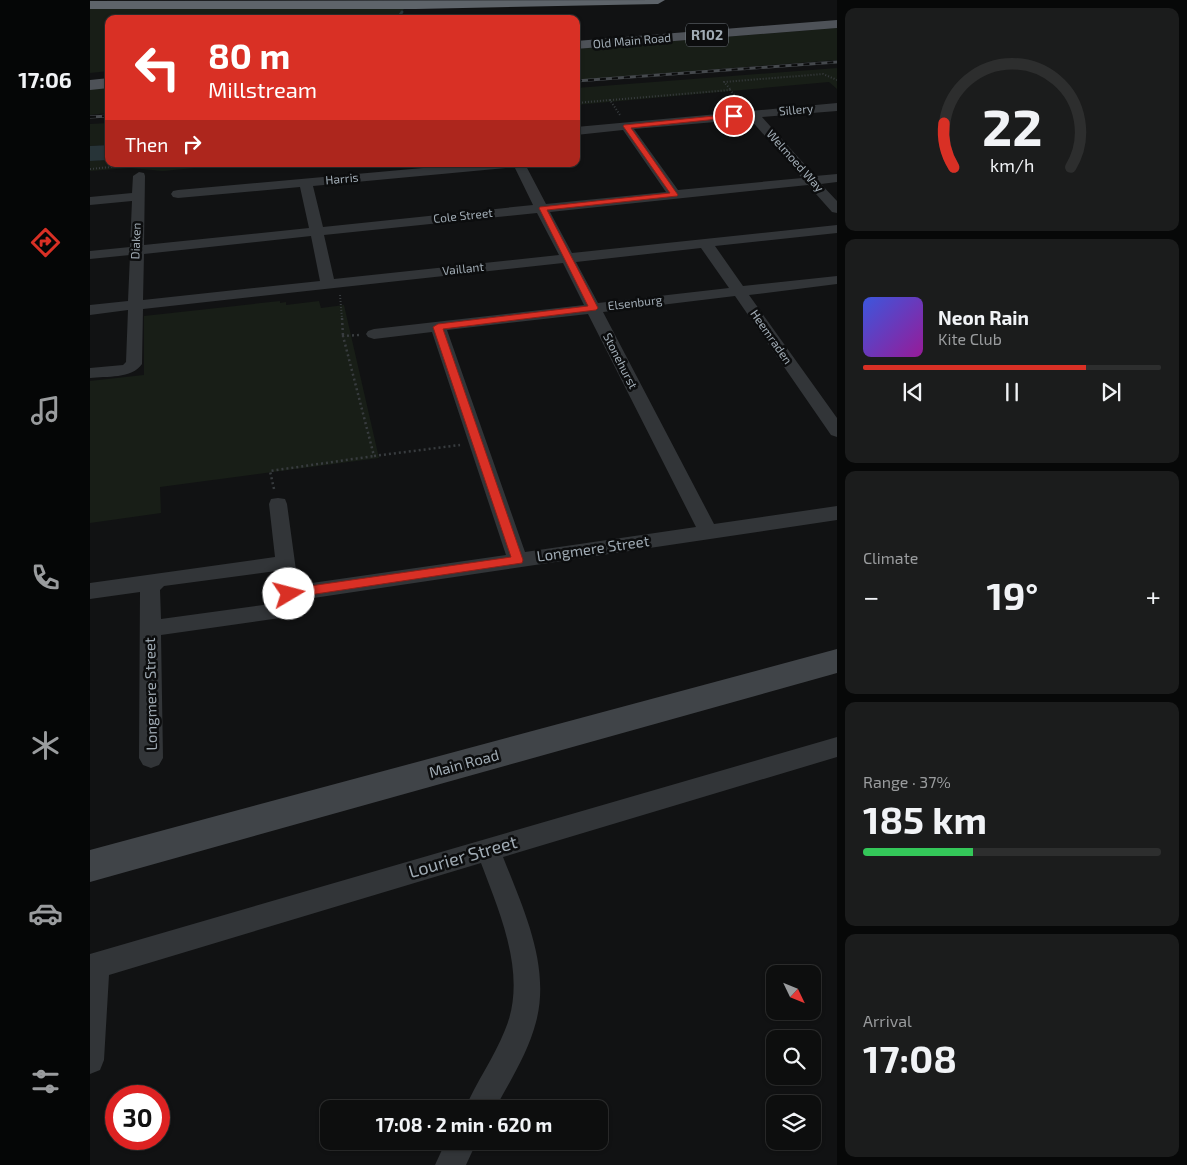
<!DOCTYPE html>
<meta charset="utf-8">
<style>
:root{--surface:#0d0e0e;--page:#1b1c1c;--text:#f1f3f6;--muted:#9a9c9e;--line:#2d2e2e;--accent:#d93025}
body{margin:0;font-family:"Exo 2",sans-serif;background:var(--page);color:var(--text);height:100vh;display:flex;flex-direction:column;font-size:19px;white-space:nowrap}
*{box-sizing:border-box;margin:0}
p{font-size:16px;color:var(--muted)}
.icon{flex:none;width:28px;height:28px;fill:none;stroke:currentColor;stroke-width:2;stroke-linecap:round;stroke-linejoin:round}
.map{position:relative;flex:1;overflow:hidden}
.details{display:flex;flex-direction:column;gap:8px;padding:8px;background:#070808;width:350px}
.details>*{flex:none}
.guide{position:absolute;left:15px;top:15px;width:475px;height:152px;border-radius:10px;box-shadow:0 1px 4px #0004,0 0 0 1px var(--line);background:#d93025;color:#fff;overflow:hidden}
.needle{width:32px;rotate:133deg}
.controls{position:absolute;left:676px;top:965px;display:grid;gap:10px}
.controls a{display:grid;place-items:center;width:55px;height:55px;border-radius:10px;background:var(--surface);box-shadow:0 1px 4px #0004,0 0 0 1px var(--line);font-size:25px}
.speed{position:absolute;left:15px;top:1085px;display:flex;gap:10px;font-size:25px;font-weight:700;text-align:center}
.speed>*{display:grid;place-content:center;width:65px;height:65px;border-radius:50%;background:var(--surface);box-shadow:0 1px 4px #0004,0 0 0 1px var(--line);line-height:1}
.speed .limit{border:8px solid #d22;background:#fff;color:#111}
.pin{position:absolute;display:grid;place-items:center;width:42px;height:42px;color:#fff;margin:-21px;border:2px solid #fff;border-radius:50%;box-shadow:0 1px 5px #0007}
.me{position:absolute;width:55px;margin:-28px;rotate:82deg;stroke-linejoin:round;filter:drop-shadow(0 0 4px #0008)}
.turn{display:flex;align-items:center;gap:18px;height:105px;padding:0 20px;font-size:22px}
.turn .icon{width:65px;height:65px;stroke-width:2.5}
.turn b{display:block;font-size:35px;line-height:42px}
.then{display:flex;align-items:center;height:48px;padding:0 20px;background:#0003;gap:10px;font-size:19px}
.big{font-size:38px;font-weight:700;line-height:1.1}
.details .card{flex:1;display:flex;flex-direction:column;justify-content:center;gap:8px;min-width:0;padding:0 18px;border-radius:10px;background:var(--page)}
.details .dial{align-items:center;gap:0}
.dial svg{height:130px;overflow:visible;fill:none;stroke:var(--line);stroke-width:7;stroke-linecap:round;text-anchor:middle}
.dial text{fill:var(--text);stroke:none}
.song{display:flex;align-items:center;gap:15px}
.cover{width:60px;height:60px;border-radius:8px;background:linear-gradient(135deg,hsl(230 70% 55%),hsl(300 70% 35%))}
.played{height:5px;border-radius:2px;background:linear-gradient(90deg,var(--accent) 75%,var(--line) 75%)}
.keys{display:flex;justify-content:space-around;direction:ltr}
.heat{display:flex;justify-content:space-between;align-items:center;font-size:28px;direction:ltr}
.charge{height:8px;border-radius:4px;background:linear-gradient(90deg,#34c759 37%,var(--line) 0)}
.trip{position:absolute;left:230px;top:1100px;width:288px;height:50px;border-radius:10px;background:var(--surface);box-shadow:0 1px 4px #0004,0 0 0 1px var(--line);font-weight:700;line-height:50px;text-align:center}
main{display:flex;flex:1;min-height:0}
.tab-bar{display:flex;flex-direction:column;width:90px;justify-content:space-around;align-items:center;background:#050606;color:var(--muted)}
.tab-bar .icon{width:35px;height:35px}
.tab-bar .current{color:var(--accent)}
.tab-bar b{font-size:22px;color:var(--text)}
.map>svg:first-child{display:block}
</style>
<main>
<nav class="tab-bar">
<b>17:06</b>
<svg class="icon current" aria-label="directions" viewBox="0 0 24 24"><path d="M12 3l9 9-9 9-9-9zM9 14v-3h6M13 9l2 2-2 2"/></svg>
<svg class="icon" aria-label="music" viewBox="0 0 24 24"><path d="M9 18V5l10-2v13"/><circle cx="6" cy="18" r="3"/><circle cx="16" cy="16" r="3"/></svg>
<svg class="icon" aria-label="phone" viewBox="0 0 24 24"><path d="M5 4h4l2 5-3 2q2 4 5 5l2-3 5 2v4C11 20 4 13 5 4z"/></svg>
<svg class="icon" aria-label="climate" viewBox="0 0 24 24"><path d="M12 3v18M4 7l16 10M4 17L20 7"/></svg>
<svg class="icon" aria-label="car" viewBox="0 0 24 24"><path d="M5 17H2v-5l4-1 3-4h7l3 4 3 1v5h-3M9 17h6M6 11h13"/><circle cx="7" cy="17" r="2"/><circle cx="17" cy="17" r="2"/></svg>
<svg class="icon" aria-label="filters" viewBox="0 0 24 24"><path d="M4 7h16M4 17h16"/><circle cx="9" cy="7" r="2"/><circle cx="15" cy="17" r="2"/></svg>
</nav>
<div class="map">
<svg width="747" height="1165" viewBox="0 0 747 1165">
<rect width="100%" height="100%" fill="#111213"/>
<g fill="#181e17">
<polygon points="0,8 314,9 307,19 19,19 19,71 0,73"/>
<polygon points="747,28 747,60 486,80 486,49"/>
<polygon points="747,68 747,89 739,82 486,105 486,88"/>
<polygon points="19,87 19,113 0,115 0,89"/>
<polygon points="19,123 19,145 0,146 0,124"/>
<polygon points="19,160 19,164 147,164 73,171 40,168 0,171 0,161"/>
<polygon points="190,301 190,303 196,302 196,305 229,301 231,308 254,305 289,458 70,487 71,513 0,523 0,381 54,375 54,316"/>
</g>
<polygon fill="#273438" points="19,145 19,160 0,161 0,146"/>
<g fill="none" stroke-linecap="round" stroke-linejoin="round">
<polyline stroke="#273438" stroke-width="3" points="307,19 312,12"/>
<g stroke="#383c3f" stroke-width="2" stroke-dasharray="1 2" stroke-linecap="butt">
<polyline points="640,89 634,82 733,74 747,80"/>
<polyline points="520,100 640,90 653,104"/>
<polyline points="486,103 520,100 530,115"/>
<polyline points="55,164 75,164"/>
<polyline points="0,169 42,165"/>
<polyline points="250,295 252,319"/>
</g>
<g stroke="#383c3f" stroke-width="2.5" stroke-dasharray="2 3" stroke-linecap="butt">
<polyline points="252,318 253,336"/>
<polyline points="269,335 253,336 284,456 370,445"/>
<polyline points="184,489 180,471 284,456"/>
</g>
<g fill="#323538" fill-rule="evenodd">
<path d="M747,103v8l-75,6 53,59 22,-2v8l-16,2 16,17v12l-5,-1 -24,-27 -258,27 22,41 265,-28v8l-122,13 28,40 94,-10v8l-88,11 88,123v19l-6,-2 -96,-139 -132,16 111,212 123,-18v14l-537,80 -6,12 -14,6 -119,17 2,123 -4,7 -8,3 -8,-3 -4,-7 1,-166 -50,7v-16l185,-26 -6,-53 2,-5 7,-1 7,1 2,5 11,81 208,-30 -74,-223 -58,7 -6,-2 -2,-3 2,-3 6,-2 210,-24 -21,-42 -420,46 -1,55c-10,15 -36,12 -52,14v-10l33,-3 3,-3 2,-52 -38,5v-10l38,-4 2,-46 -40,4v-8l40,-4 2,-46 -42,4v-8l42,-4 1,-17 6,-4 5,1 1,3 -1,69 165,-17 -9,-41 -122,11 -5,-1 -2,-3 2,-3 5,-1 289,-26h45l-6,4 -193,18 10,41 210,-22 -20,-41h12l21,40 120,-12 -43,-62 -47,5v-8zM660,119l52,59 -124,12 -44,-61zM447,213l22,42 -225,24 -10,-44zM221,236l9,45 -177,19 1,-46zM611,248l28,40 -131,15 -22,-41zM498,314l108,213 -171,25 -78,-222zM186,571l4,31 -3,1 -116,16 -1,-29 4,-4z"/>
<path d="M747,737v20l-334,100c20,51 48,109 33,165 -8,31 -26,59 -41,87h-30c11,-27 29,-51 40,-79 23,-54 -5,-116 -24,-167l-372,112 -5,85 -4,10 -10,4v-120z"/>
<polygon points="356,1141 387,1141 376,1165 345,1165"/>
</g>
<polygon fill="#404448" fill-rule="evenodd" points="747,649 747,673 0,882 0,850"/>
<g fill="#4e5258" fill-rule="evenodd">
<polygon points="747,20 747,28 486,49 486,41"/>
<polygon points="19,78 19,88 0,90 0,80"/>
</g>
<polygon fill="#5e646a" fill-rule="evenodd" points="575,0 568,4 326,9 0,9 0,1"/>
<defs>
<g id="rail">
<polyline points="486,81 747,62"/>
<polyline points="0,117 19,116"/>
</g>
</defs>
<use href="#rail" stroke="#45494d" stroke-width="3"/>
<use href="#rail" stroke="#0c0d0e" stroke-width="2" stroke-dasharray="6" stroke-linecap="butt"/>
</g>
<polygon fill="#d93025" stroke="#8d1f18" points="644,114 648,116 647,117 541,128 588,195 587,196 457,210 508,308 506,310 353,329 433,560 432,563 199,598 195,597 193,594 195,591 199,589 421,557 343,327 348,324 498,306 449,208 450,207 580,193 533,126 534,125"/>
<g text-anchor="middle" stroke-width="5" stroke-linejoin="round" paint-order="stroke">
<g font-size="12" fill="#a1acb5" stroke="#0c0d0e">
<text transform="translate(542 41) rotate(-5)" y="4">Old Main Road</text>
<text transform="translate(706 110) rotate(-5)" y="4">Sillery</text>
<text transform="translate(705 161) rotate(48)" y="4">Welmoed Way</text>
<text transform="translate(252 179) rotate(-5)" y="4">Harris</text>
<text transform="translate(373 216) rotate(-6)" y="4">Cole Street</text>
<text transform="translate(46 241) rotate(-88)" y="4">Diaken</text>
<text transform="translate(373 269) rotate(-6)" y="4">Vaillant</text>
<text transform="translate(545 303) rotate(-7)" y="4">Elsenburg</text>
<text transform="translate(681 337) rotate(55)" y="4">Heemraden</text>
<text transform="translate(530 361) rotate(63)" y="4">Stonehurst</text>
</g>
<rect fill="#0c0d0e" stroke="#747c83" stroke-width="1" x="596" y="23.5" width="42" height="23" rx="4"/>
<g font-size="14" font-weight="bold" fill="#a1acb5">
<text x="617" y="40">R102</text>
</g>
<g font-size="15" fill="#a1acb5" stroke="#0c0d0e">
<text transform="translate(503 549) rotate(-8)" y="5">Longmere Street</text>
<text transform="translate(61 694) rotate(-91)" y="5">Longmere Street</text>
<text transform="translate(374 764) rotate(-15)" y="5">Main Road</text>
</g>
<g font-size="18" fill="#a1acb5" stroke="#0c0d0e">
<text transform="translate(373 857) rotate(-16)" y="6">Lourier Street</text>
</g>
</g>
</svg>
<div class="controls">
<a><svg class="needle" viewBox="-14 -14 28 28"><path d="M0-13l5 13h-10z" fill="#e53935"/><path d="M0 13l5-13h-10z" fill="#9a9c9e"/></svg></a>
<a><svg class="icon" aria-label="search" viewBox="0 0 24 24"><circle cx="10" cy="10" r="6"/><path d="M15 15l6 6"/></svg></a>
<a><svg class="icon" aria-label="layers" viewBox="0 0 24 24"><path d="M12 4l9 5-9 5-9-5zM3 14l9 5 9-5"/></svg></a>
</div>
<div class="speed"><div class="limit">30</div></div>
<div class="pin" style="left:644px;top:116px;background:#d93025"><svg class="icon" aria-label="arrive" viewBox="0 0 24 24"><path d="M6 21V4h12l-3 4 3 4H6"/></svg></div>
<svg class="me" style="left:199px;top:594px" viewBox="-20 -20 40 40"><circle r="19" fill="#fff"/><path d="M0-13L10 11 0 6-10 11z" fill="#d93025"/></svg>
<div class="trip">17:08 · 2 min · 620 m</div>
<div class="guide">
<div class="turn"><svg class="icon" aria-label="left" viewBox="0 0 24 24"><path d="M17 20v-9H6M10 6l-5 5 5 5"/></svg><div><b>80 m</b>Millstream</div></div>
<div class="then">Then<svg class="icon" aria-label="right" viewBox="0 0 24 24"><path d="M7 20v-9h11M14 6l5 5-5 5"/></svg></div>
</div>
</div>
<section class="details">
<div class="card dial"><svg viewBox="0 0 100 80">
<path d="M14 69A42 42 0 1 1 86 69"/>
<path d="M14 69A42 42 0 0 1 8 42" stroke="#d93025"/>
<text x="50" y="56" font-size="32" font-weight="700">22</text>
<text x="50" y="72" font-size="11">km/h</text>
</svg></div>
<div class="card">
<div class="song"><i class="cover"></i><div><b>Neon Rain</b><p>Kite Club</p></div></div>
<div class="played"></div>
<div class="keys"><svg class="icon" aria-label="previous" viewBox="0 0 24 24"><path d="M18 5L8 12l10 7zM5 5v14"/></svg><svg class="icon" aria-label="pause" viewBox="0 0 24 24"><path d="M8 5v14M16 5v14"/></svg><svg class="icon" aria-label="next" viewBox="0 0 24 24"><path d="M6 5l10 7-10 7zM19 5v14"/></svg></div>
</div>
<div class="card"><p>Climate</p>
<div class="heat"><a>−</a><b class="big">19°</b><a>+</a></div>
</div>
<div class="card"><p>Range · 37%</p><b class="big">185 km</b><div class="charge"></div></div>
<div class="card"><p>Arrival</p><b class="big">17:08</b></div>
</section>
</main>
